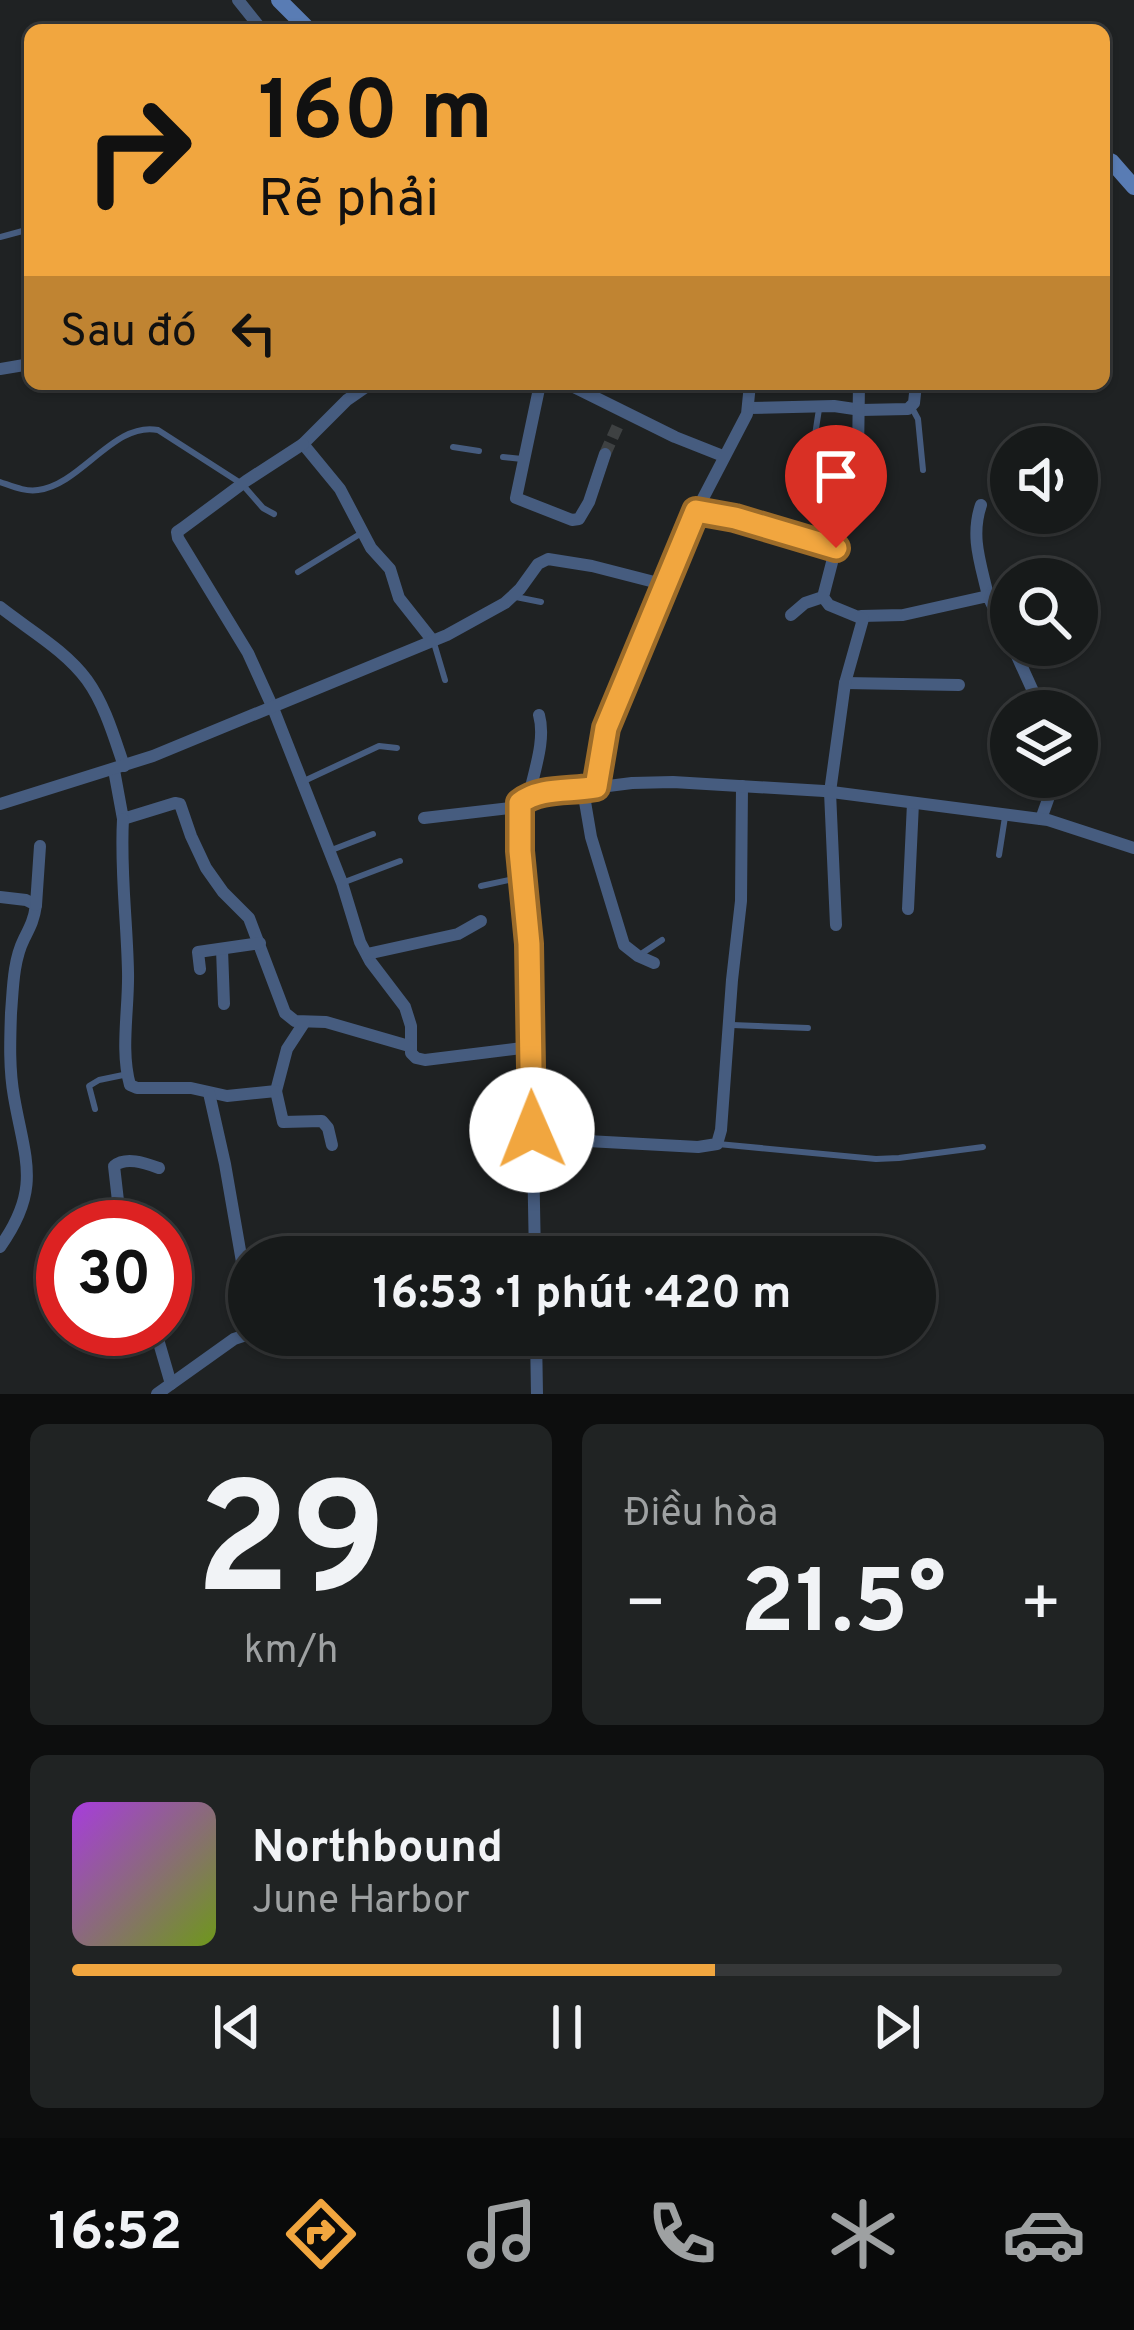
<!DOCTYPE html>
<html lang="vi">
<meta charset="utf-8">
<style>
:root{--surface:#171a1a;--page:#202323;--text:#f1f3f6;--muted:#9ea1a2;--line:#363839;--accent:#f1a63f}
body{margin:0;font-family:Overpass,sans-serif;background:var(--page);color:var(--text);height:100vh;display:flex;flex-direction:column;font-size:45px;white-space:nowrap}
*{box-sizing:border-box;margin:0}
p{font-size:39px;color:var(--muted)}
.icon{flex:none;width:66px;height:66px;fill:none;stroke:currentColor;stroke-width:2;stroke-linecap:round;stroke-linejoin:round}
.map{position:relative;height:1394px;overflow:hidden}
.drawer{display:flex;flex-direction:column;gap:30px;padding:30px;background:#0d0e0e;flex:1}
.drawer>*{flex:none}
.guide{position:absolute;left:24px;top:24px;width:1086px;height:366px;border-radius:18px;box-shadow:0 3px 9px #0004,0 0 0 3px var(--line);background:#f1a63f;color:#111;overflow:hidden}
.controls{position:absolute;left:990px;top:426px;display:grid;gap:24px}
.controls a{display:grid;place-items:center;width:108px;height:108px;border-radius:50%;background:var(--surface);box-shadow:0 3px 9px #0004,0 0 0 3px var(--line);font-size:60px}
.speed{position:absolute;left:36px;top:1200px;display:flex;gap:24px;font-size:60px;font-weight:700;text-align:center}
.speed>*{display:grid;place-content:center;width:156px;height:156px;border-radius:50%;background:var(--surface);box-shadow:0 3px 9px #0004,0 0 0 3px var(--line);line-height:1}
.speed .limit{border:18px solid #d22;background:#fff;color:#111}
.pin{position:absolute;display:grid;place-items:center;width:102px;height:102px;color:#fff;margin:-123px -51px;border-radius:50% 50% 50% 0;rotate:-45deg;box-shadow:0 0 12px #0007}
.pin .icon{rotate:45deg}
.me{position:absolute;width:132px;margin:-66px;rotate:359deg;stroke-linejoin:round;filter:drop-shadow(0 0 9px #0008)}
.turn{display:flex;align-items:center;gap:42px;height:252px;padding:0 36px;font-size:54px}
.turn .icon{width:156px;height:156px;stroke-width:2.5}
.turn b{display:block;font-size:84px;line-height:102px}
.then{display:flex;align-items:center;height:114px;padding:0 36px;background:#0003;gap:24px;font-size:45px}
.big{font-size:90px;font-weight:700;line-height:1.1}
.drawer .widget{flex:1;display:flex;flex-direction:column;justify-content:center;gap:18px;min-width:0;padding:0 42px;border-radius:18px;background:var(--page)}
.drawer .dial{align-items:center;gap:0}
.dial b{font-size:156px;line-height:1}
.song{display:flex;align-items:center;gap:36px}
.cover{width:144px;height:144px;border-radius:18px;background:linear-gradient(135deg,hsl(280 70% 55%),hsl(80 70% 35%))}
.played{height:12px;border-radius:6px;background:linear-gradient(90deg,var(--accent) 65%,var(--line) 65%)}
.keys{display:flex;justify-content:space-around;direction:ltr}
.heat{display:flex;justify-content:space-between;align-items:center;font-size:66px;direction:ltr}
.drawer .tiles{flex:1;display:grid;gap:30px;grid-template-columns:1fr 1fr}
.widget:last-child{grid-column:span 2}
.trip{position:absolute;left:228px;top:1236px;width:708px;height:120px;border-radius:60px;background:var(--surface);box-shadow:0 3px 9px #0004,0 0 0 3px var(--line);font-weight:700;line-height:120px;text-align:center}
.dock{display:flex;height:192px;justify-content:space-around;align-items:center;background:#090a0a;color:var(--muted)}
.dock .icon{width:84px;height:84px}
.dock .current{color:var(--accent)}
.dock b{font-size:54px;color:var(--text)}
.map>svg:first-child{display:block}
</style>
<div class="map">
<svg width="1134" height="1394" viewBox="0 0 1134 1394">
<rect width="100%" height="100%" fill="#1f2223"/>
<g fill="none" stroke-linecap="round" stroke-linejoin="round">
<polyline stroke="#3e4142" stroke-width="12" stroke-dasharray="12 6" stroke-linecap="butt" points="605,454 619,423"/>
<g stroke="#465c7f" stroke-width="6">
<polyline points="0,237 30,229"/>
<polyline points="912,408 918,419 923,470"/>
<polyline points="453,447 479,451"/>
<polyline points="812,455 819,409"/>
<polyline points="503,457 522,459"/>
<path d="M0,482c12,4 25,10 38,8 43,-5 76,-69 120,-60l84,54 21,24 11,6"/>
<polyline points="298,572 360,534"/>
<polyline points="516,597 541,602"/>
<polyline points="434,643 445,680"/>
<polyline points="304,781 379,746 397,748"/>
<polyline points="329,851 373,834"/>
<polyline points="999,855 1005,817"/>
<polyline points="342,883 400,861"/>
<polyline points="481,886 523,877"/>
<polyline points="641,954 662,940"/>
<polyline points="732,1025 808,1028"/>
<polyline points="95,1109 89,1086 99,1080 128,1074"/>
<polyline points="718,1144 876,1159 899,1158 983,1147"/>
</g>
<g stroke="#465c7f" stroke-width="12">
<polyline points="238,0 262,30"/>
<polyline points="0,369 30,364"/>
<polyline points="370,384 347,400 303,444 340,489 371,548 390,569 399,598 433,641"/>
<polyline points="540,384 516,498 572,520 579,519 589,502 605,454"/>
<polyline points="568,384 675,437 723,456"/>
<polyline points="748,408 834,406 861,410 908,409 914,403 916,384"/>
<polyline points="303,444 246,481 184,527 177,532 178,538 248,653 273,708 342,883 360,942 370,961 405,1007 411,1026 411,1053 416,1058 425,1060 530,1047"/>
<path d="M981,505c-11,32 0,59 7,91"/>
<polyline points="696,511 735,518 836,547 858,455 859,384"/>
<path d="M0,607c29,23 65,43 87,73 18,25 27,57 37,86"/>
<polyline points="791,615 805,603 823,597"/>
<polyline points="861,616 903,615 988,596 1011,644"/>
<polyline points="1012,645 1042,711"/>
<polyline points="845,683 959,685"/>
<polyline points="114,770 123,819 175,803 180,804 191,836 206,868 223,892 249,918 285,1013 295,1021 326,1022 409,1046"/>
<polyline points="595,787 606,729 659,605 687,529 747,414 750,384"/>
<polyline points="583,790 591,837 624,945 638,956 654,963"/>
<path d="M529,796c5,-25 17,-56 10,-81"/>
<polyline points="0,804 153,756 447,635 505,603 520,589 538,564 548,559 592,566 666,585"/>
<polyline points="424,818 519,807"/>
<path d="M123,819c-3,52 4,101 5,153 1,36 -8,78 2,113l7,3h54l36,8 49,-5 11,-42 17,-26"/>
<polyline points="1041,819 1056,777"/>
<path d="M0,897l26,3 10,5c-2,15 -6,22 -12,34 -11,22 -11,50 -13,74 -1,28 -2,56 3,84 11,63 28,91 -14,150"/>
<polyline points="36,905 40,846"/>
<polyline points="908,909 913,803"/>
<polyline points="836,925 830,792 845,683 863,619 829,605 823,597 836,547"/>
<polyline points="222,949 224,1004"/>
<polyline points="367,954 458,934 481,921"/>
<polyline points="200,969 198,952 260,943"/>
<polyline points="276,1091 283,1122 322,1121 328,1128 332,1145"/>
<polyline points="209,1093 225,1164 249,1302"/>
<polyline points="532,1138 698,1147 717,1144 721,1130 732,980 741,901 742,786"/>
<path d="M121,1227l-7,-61c12,-10 31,-3 45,2"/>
<polyline points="535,1257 529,944 519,812 520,803 529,796 632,783 673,782 824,791 1048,820 1134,848"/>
<polyline points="155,1329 171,1384"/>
<polyline points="270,1335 303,1344 323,1347 470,1335"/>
<polyline points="536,1335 537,1394"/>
<polyline points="157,1394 234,1339 249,1334"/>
</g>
<g stroke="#597cb4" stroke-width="16">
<polyline points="279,0 309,30"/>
<polyline points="1104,158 1112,162 1134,187"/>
</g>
</g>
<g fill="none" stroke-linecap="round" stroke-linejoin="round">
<defs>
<path id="route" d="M532,1130l-3,-186 -9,-93v-48c20,-16 51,-11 76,-16l10,-59 90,-217 39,7 101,30"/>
</defs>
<use href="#route" stroke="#9d6c29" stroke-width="30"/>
<use href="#route" stroke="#f1a63f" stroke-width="21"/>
</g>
</svg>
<div class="controls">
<a><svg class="icon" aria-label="sound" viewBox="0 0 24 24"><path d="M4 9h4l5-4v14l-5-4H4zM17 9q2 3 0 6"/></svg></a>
<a><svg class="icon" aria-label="search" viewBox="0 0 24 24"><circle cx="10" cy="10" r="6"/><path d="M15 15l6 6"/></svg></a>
<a><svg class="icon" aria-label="layers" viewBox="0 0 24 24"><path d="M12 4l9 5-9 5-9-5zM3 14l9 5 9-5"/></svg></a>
</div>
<div class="speed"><div class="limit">30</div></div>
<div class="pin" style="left:836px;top:548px;background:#d93025"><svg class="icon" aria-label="arrive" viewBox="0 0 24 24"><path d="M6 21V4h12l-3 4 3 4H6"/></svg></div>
<svg class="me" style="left:532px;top:1130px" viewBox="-20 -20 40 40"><circle r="19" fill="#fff"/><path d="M0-13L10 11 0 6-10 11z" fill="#f1a63f"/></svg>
<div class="trip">16:53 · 1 phút · 420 m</div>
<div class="guide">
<div class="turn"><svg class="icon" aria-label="right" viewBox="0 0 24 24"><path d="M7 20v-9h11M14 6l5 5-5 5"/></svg><div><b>160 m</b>Rẽ phải</div></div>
<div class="then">Sau đó<svg class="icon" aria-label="left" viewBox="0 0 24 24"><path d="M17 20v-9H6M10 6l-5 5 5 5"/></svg></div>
</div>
</div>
<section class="drawer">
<div class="tiles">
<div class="widget dial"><b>29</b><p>km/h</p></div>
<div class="widget"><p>Điều hòa</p>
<div class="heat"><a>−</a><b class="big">21.5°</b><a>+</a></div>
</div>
<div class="widget">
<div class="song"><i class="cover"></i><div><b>Northbound</b><p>June Harbor</p></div></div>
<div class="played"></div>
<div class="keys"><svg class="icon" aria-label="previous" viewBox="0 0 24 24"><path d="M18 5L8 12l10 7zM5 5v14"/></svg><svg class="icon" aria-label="pause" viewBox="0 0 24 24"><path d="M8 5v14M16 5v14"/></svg><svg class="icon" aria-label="next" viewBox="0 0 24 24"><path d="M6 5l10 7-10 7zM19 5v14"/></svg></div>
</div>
</div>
</section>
<nav class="dock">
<b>16:52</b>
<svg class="icon current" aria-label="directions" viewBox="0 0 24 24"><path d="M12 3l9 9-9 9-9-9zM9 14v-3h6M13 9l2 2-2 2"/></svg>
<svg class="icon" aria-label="music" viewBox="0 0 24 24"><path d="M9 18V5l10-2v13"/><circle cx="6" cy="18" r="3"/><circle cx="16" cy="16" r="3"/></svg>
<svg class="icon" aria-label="phone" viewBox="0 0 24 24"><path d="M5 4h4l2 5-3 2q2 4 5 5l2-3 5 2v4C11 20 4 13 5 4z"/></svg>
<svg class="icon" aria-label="climate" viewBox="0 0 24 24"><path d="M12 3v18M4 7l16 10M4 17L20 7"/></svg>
<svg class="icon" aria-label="car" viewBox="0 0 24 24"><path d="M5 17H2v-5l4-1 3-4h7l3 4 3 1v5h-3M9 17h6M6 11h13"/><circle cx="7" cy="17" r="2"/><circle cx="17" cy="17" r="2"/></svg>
</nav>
